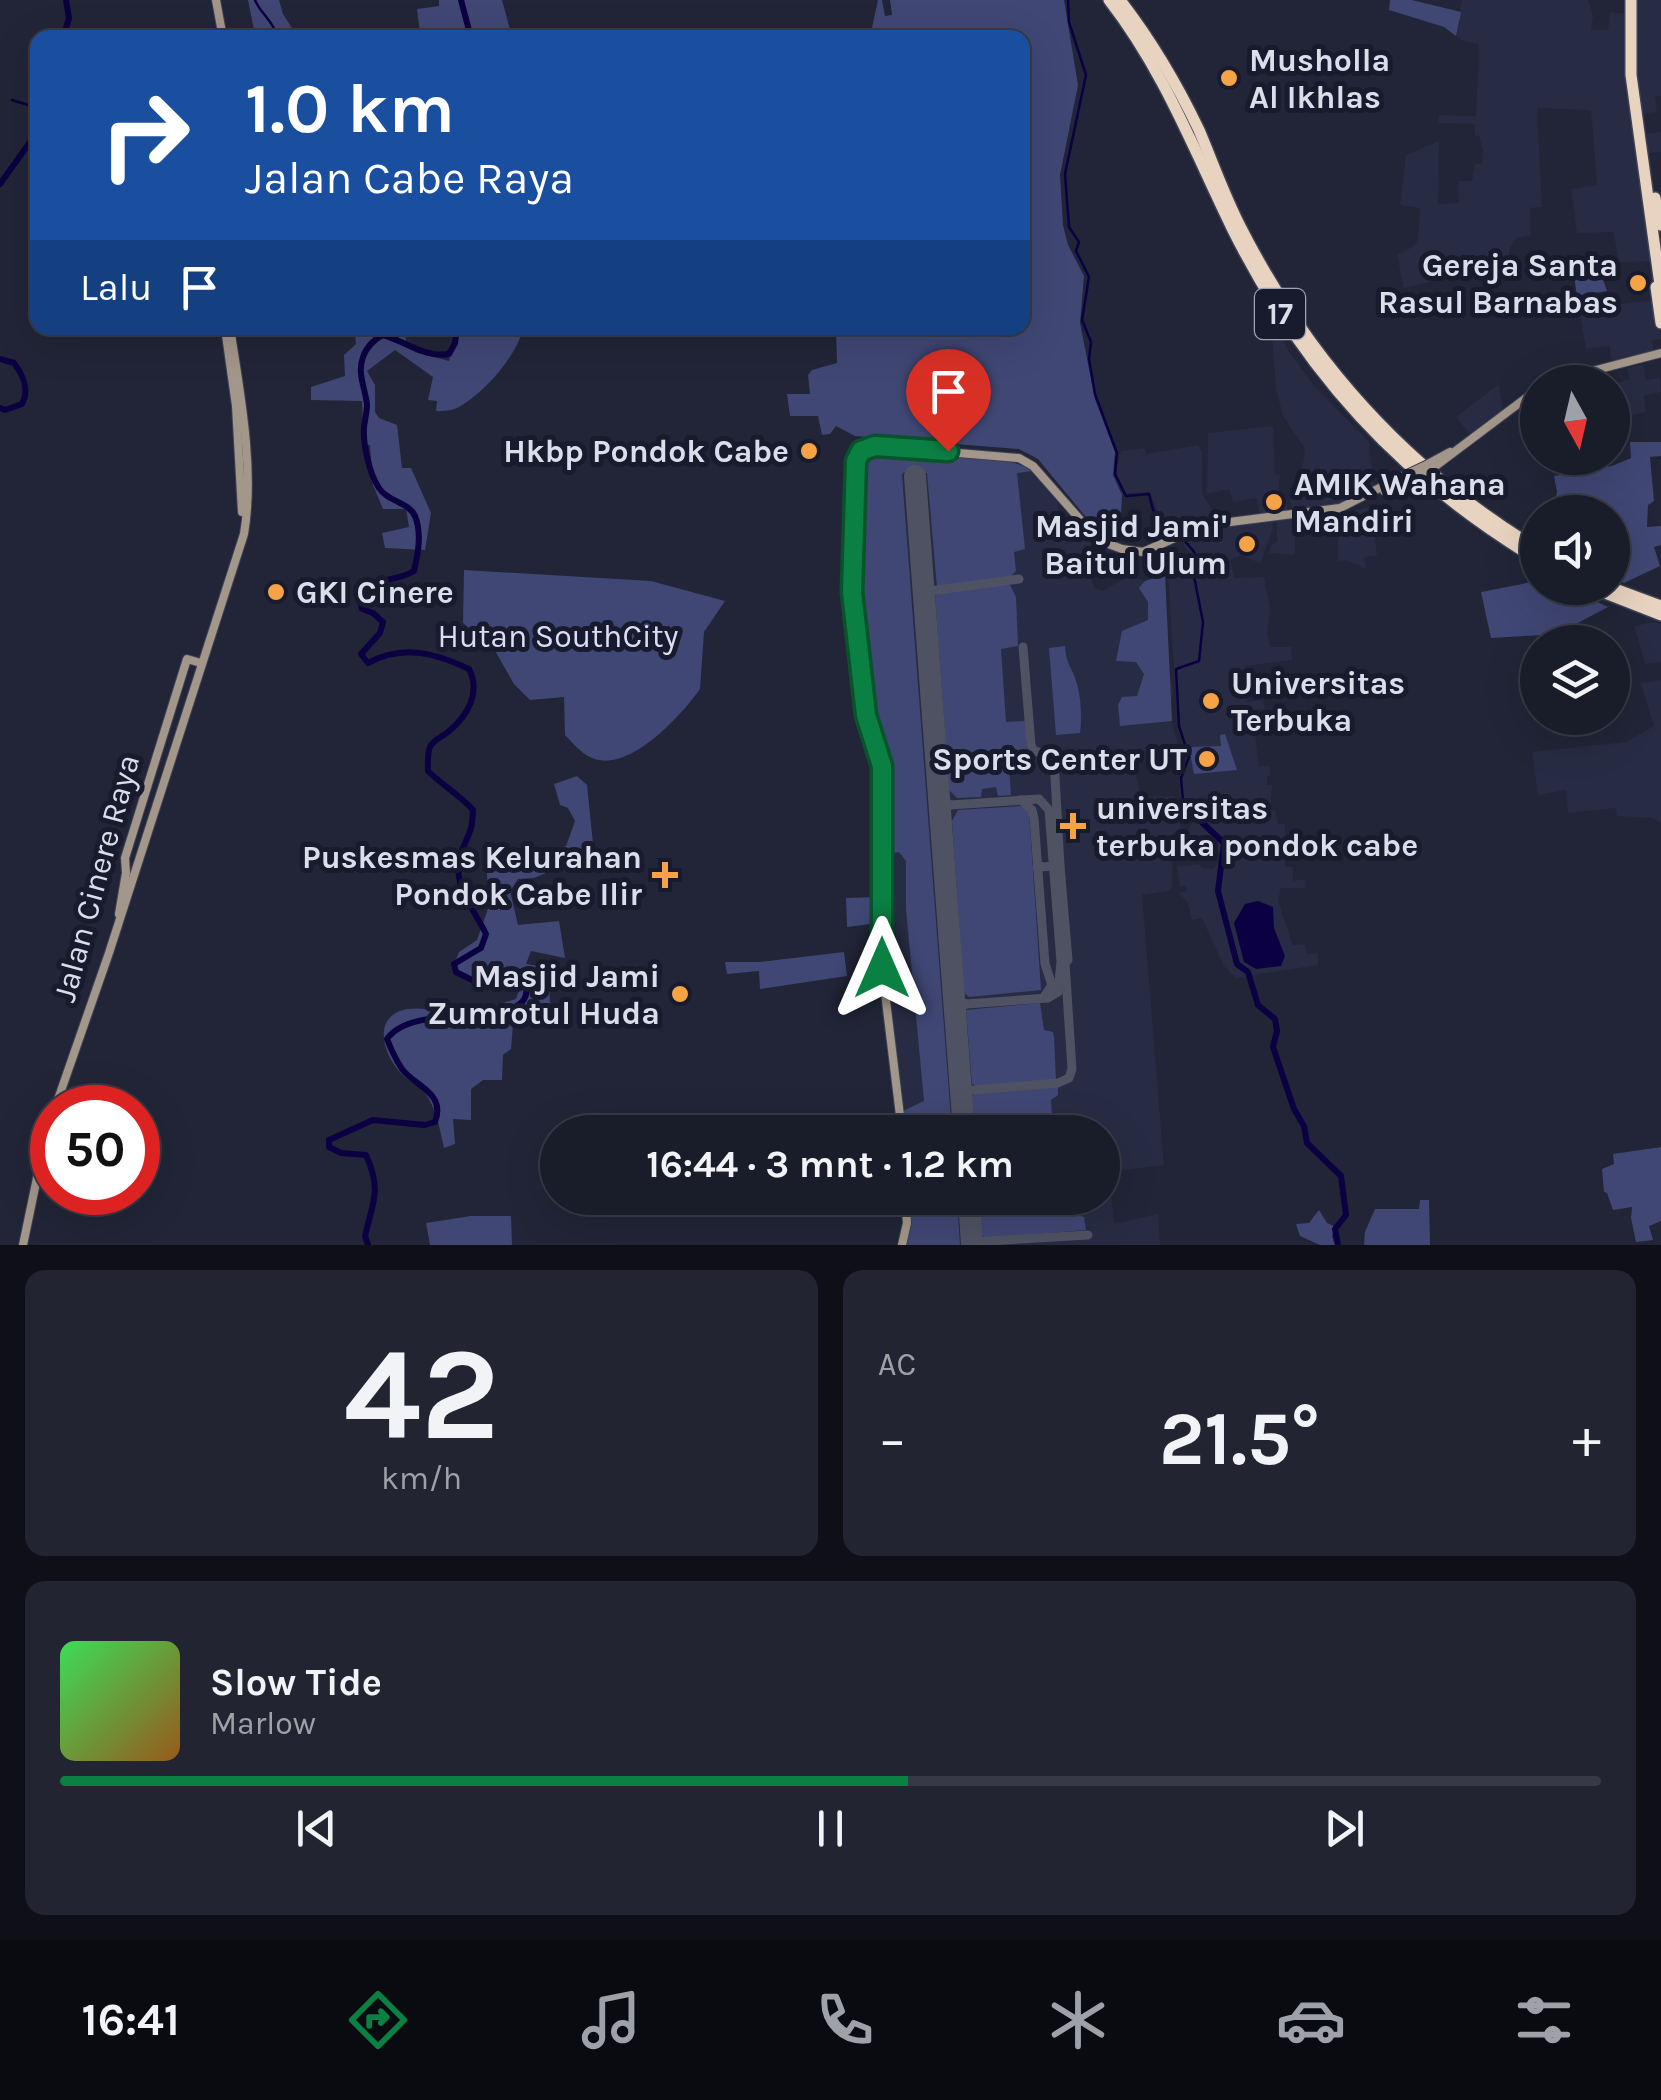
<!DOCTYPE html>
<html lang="id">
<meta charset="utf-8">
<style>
:root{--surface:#191c29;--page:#222531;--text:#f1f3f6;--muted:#9fa1a8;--line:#373a46;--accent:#0b8043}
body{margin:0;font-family:Karla,sans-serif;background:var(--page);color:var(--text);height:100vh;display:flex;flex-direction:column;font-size:38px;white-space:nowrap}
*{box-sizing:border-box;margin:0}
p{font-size:32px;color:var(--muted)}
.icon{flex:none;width:55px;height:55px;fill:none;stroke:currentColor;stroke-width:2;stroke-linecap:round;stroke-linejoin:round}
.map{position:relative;height:1245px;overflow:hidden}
.details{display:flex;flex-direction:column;gap:25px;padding:25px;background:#0e0f17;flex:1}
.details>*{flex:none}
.top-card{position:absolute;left:30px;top:30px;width:1000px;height:305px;border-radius:20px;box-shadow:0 10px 40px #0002,0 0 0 2px var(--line);background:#1a4fa0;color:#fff;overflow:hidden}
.needle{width:65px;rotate:172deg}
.buttons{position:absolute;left:1520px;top:365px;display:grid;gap:20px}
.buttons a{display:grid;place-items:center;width:110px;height:110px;border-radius:50%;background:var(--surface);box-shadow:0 10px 40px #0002,0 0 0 2px var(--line);font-size:50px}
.speed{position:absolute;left:30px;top:1085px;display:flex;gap:20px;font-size:50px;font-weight:700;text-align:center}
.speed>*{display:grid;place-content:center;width:130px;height:130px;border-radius:50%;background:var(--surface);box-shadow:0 10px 40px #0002,0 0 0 2px var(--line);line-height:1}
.speed .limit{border:15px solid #d22;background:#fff;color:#111}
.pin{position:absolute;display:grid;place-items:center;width:85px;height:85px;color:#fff;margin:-102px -42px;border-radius:50% 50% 50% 0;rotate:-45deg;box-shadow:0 0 10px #0007}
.pin .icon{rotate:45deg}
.me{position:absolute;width:110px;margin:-55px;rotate:0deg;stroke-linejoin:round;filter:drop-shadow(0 0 8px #0008)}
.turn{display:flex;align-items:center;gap:35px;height:210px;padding:0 50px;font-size:45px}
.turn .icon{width:130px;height:130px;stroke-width:2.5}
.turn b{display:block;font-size:70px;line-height:85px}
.then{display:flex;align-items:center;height:95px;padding:0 50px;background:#0003;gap:20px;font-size:38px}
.big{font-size:75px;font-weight:700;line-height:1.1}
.details .tile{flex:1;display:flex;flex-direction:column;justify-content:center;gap:15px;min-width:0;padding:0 35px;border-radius:20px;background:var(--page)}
.details .dial{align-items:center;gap:0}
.dial b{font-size:130px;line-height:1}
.song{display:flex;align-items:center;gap:30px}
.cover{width:120px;height:120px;border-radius:15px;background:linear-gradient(135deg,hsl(130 70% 55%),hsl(30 70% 35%))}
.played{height:10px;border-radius:5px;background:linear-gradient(90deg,var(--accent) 55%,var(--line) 55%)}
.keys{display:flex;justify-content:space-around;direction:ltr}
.heat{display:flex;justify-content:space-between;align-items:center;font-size:55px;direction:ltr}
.details .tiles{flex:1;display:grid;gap:25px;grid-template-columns:1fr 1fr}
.tile:last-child{grid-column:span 2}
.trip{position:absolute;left:540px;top:1115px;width:580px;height:100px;border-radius:50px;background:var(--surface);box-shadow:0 10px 40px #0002,0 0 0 2px var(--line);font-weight:700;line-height:100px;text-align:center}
.tab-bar{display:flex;height:160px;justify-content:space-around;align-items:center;background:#0a0b10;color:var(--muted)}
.tab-bar .icon{width:70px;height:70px}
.tab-bar .on{color:var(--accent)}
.tab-bar b{font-size:45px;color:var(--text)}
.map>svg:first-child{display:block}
</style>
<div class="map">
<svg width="1661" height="1245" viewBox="0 0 1661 1245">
<rect width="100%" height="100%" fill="#212537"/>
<g fill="#272c44">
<polygon points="1462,0 1588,0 1593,16 1591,30 1608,30 1610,12 1633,15 1636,0 1661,0 1661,96 1655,96 1657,112 1641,114 1643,134 1661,132 1661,152 1646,153 1657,237 1661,237 1661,261 1618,262 1614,232 1577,233 1571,189 1597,185 1591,110 1537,108 1542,207 1530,208 1531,235 1516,238 1509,250 1509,263 1404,288 1397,255 1414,246 1418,239 1420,208 1400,205 1406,155 1439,141 1438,204 1459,203 1458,181 1472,181 1475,164 1482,164 1483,150 1479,136 1475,135 1475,124 1439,123 1439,115 1476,116 1479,44 1463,41 1456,36"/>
<polygon points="1656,300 1661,339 1652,341 1654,355 1613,366 1609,346 1586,349 1579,309"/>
<polygon points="1280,333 1289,352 1315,387 1369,442 1374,489 1343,505 1292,509 1290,500 1301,478 1305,449 1283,416 1276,389 1272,335"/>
<polygon points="1643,365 1646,380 1660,378 1661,392 1644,396 1646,412 1621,418 1613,384 1630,379 1627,368"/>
<polygon points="1499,384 1503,411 1471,435 1456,417"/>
<polygon points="1273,426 1275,474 1280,475 1278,496 1287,500 1287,511 1272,513 1273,529 1260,563 1240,555 1230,561 1235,578 1264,577 1270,609 1267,634 1270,647 1291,647 1292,660 1245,666 1247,702 1263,700 1265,709 1252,710 1259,767 1270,766 1270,776 1267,777 1267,785 1272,785 1270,810 1275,810 1278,824 1285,824 1285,867 1293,867 1293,881 1305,879 1306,888 1281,888 1278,901 1293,945 1305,944 1307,954 1318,953 1318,965 1236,978 1224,966 1202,918 1192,920 1187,901 1178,893 1187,891 1186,886 1180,886 1177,867 1199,864 1202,868 1213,869 1220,860 1221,853 1191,846 1188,831 1193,822 1180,798 1179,779 1186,755 1178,728 1167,560 1190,554 1181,539 1202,530 1260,518 1257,498 1233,502 1229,489 1207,494 1208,433"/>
<polygon points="1199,445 1199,449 1202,450 1202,494 1218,519 1174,534 1158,512 1150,492 1125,493 1116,475 1117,466 1121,451 1145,448 1146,454"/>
<polygon points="861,458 1018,462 1032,471 1057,501 1062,527 1101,543 1091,553 1088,573 1095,588 1102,591 1130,576 1145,581 1165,574 1168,666 1173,691 1170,716 1182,757 1133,762 1141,797 1175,796 1181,830 1173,832 1172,887 1168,891 1142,895 1164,1165 1109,1172 1114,1224 1158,1214 1160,1245 906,1245 909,1223 907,1198 1102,1198 1102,1132 904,1132 884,972 887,777 871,719"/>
<polygon points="1371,506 1377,556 1364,557 1366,569 1346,560 1338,561 1338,516"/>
<polygon points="1296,518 1295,555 1269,553 1271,545 1277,542 1277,520"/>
<polygon points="1655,622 1661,624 1661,662 1645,664 1634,626"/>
<polygon points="1661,680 1661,823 1653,818 1617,816 1616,808 1568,813 1566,790 1538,795 1532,752 1626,742 1654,726 1641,683"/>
</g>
<g fill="#404774">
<polygon points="248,0 279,0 283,14 297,36 255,35"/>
<polygon points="439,0 502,0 512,37 447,37 446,29 420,33 417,9 439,6"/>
<polygon points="878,0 882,0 885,16 892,15 890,0 1064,0 1078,85 1060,175 1063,225 1068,245 1084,276 1080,323 1095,399 1115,452 1113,475 1122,495 1121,515 1090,522 1038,459 1019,449 855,436 836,426 830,434 822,435 818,416 790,416 787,394 810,394 808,375 812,370 837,363 836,328 1022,328 1022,38 870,37"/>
<polygon points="1390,0 1412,0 1461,12 1456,36 1444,27 1389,10"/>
<polygon points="1577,260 1585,260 1585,268 1591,272 1597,272 1597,266 1605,264 1605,272 1601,274 1607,291 1577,296 1572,262"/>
<path d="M354,328h51l1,15 9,9 34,9 7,-33h67c-6,28 -38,64 -64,79 -7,4 -15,4 -23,4l1,-10 -9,-1 5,-23 -38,-27 -28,21 8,14v27l4,6 18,7 5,43h9l20,45 -6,37 -40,-2 -3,-15 27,-6 -3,-18h-23l-10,-24 -3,-40 -6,-1 -2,-43 -51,-1v-13l34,-11 -1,-21 12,-11z"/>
<polygon points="1630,442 1661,442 1661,456 1650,457 1654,501 1648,505 1647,527 1661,526 1661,545 1654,547 1660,566 1624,583 1613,577 1612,512 1553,512 1557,492 1554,476 1612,466 1631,458"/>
<path d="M876,449c35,3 131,3 156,22l-15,2 8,76 -11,3 2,19 -5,5 -74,11 -10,-114 -23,-1 -2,3 50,657h-48l-1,-21 21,-10 -18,-192v-48l-7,-9 -13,2v-87l-18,-66 -12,-104 3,-130 2,-9z"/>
<path d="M464,570l187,11 74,20 -21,31 -4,57c-19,27 -75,89 -112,67 -9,-5 -16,-14 -23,-21l-1,-38 -34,3 -16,-16 -20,-35 -31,-26z"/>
<polygon points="1165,574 1172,721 1120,726 1118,705 1122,697 1137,696 1144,674 1136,662 1116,661 1122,631 1148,620 1148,602 1139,588 1145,581"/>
<polygon points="1537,581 1538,588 1567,588 1608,607 1557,634 1491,638 1481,592"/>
<polygon points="1009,583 1016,597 1018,646 1001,649 1006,722 1025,721 1027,752 1008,754 1011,795 998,796 996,787 982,789 981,797 957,798 949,790 935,596 939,592"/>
<path d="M1065,646c1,19 8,22 12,38 4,14 5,34 3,49l-24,2 -7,-87z"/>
<polygon points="1225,734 1237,770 1194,774 1189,747 1221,746 1220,735"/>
<path d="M577,776l10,9 7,68 -60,25 -16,1 -8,12 8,34 41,-4 6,37 -34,-7 -5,13 13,2 10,19 2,38 -38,1 -2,25 -8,6 -1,25h-19l-12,9v31l-18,-1 2,25 -11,4c-4,-17 -7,-37 -17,-52 -7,-11 -20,-15 -29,-26 -16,-20 -25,-54 9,-61 15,-2 32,2 47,2 21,1 42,-6 62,-12l4,-11 -4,-11c-24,4 -47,12 -62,-12l5,-13 18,-12 12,-34 -2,-33 8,-8 71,-19 9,-25 -7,-13 -8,-3 -6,-21z"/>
<polygon points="1021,806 1029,812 1041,990 969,997 964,993 952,821 958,810"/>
<polygon points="878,897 879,923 847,927 846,898"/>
<polygon points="844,952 847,976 760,989 759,971 727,974 725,962 759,962"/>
<polygon points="1040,1003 1044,1030 1053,1032 1054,1037 1056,1080 978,1086 972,1084 966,1010"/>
<polygon points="1058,1087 1058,1095 1051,1100 1052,1116 1057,1121 1077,1119 1078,1132 975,1132 972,1096 977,1091"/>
<polygon points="1661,1147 1661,1221 1649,1226 1653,1240 1636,1242 1631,1218 1632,1207 1613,1210 1607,1193 1604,1192 1602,1169 1614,1164 1613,1154"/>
<polygon points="907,1198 957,1198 960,1245 906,1245 909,1223"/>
<polygon points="980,1198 1096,1198 1076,1201 1077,1215 1084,1217 1086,1230 987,1238 982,1236"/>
<polygon points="1420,1200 1429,1200 1430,1245 1364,1245 1365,1232 1375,1209 1419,1209"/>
<polygon points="1319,1210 1327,1223 1336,1227 1332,1236 1335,1245 1320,1245 1300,1236 1296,1224 1309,1223"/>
<polygon points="471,1216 511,1216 512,1245 430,1245 426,1223"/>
</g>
<polygon fill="#0b0041" points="1258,901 1273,907 1274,928 1285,956 1281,966 1256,969 1244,962 1234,923 1245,904"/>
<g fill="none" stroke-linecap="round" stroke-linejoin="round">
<g stroke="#0b0041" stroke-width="2.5">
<path d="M255,0c6,15 17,18 23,38"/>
<polyline points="1068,0 1069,22 1086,75 1065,174 1069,227 1079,242 1076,251 1089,277 1082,320 1091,342 1089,359 1095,394 1117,453 1115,474 1126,496 1149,494 1153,510 1172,533"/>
<polyline points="12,100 38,108"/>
<polyline points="378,336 390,328"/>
<polyline points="1184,540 1195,553 1194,576 1203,622 1199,661 1176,669 1179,726 1189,757 1181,778 1183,801 1192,813"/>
</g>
<g stroke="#0b0041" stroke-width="6">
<polyline points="461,0 471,38"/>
<polyline points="63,38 69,18 66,0"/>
<polyline points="38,87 38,92"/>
<polyline points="38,99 38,107"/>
<polyline points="0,184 38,131"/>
<path d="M0,359l14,4c9,12 16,26 8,41l-17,6 -5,-2"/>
<polyline points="1192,813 1224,843 1218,891 1237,964 1248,972 1258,1005 1275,1019 1277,1031 1273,1047 1294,1109 1304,1126 1307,1143 1341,1176 1346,1215 1335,1229 1338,1245"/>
<path d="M368,1245l-3,-9c8,-35 17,-45 1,-81l-25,-2 -12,-6v-7l44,-20 52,5 10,-3c11,-29 -19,-35 -33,-53 -6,-9 -11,-20 -15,-30 25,-35 110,-13 135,-37 7,-7 5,-20 3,-30l-22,1 -27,9 -20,-10 -2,-8 27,-16 5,-14c-13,-27 -37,-51 -24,-84 8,-19 10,-18 11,-40 -13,-15 -31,-25 -45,-39 0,-8 -1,-17 2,-24 4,-8 12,-10 18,-15 20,-16 33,-40 21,-63 -34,-16 -66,-25 -101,-6l-7,-9 19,-21 3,-11 -10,-9 -11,-4 -2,-13c22,-23 32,-12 54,-25 4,-17 8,-38 1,-55 -6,-14 -27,-14 -36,-28 -10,-15 -16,-43 -15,-61 1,-8 3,-15 3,-23 -2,-16 -10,-31 -4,-47 3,-9 11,-18 20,-22 22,6 41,23 66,19l6,-11 2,-15"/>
</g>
<g stroke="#4f5263" stroke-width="9">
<polyline points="923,592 1019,579"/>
<polyline points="1023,647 1031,745 1033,750 1054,759 1060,866"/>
<polyline points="938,785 941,799 950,805"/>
<polyline points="1021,800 1032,810 1034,818 1045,964 1052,985 1044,997"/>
<polyline points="940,819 944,810 950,805 1039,799 1049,810 1061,962 1058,992 1048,998 966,1004 956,998 953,987"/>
<polyline points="956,1022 958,1010 966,1004"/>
<polyline points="961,1091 1058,1083 1069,1078 1072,1069 1065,963 1068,960 1060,866 1037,867"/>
<polyline points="972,1242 1088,1235"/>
</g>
<g stroke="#4f5263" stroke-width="22">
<polyline points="915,476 964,1132"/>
<polyline points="969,1198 972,1245"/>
</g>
<defs>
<g id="secondary">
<polyline points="216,0 223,38"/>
<polyline points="225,328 236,406 242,512"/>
<polyline points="1550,382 1661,353"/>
<polyline points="1428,464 1450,452"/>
<polyline points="1433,468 1538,389"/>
<polyline points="1384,491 1412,478"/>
<polyline points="119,914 126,873 125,858 187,659 201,663"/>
<path d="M55,1108l54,-155 135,-419c11,-64 -4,-142 -14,-206"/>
<polyline points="902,1132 882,968 881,766 866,715 852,601 857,455 875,446 1019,458 1033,466 1098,540 1122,549 1143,552 1195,529 1222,523 1340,508 1407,474"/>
<polyline points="23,1245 52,1106"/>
<polyline points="902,1245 907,1223 905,1198"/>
</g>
<g id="highway">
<path d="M1109,0c55,71 84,148 123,228 71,143 168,249 306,332"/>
<path d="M1120,0c31,40 57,84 79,130 14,33 26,67 42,98 69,135 167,243 297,321"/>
<polyline points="1631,0 1631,75 1661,292"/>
<polyline points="1655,198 1661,225"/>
<polyline points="1656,287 1661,323"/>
<polyline points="1592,588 1661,615"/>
<polyline points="1612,588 1661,606"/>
</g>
</defs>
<use href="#secondary" stroke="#3f4254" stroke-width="10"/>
<use href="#highway" stroke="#3f4254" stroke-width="14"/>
<use href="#secondary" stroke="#a3968a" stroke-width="8"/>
<use href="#highway" stroke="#e7d3bf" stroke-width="11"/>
<defs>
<g id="secondary-bridge">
<polyline points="1407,474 1428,464"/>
<polyline points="1412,478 1433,468"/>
</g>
</defs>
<use href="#secondary-bridge" stroke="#3f4254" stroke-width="10" stroke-linecap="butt"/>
<use href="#secondary-bridge" stroke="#a3968a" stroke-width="8"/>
</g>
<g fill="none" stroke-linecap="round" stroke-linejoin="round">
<defs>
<polyline id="route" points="882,968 882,766 866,715 852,592 856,461 861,451 875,446 948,451"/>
</defs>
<use href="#route" stroke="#07532c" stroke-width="25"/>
<use href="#route" stroke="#0b8043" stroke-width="18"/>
</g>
<g fill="#f5a345" stroke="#181b2d" stroke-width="4">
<circle cx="1229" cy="78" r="10"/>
<circle cx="1638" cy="283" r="10"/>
<circle cx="809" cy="451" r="10"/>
<circle cx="1274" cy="502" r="10"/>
<circle cx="1247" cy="544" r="10"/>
<circle cx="276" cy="592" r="10"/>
<circle cx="1211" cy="701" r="10"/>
<circle cx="1207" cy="759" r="10"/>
<path d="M1068 811h10v10h10v10h-10v10h-10v-10h-10v-10h10z"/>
<path d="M660 860h10v10h10v10h-10v10h-10v-10h-10v-10h10z"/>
<circle cx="680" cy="994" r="10"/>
</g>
<g text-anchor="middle" stroke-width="10" stroke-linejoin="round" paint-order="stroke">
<rect fill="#181b2d" stroke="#a0a3b1" stroke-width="2.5" x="1255" y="289" width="50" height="50" rx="8"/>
<g font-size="30" font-weight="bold" fill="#dbddea">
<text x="1280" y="324">17</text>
</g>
<g font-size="32" font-weight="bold" fill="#dbddea" stroke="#181b2d" text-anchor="end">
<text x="1249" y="71" text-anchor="start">Musholla<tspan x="1249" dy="37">Al Ikhlas</tspan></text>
<text x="1618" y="276">Gereja Santa<tspan x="1618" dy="37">Rasul Barnabas</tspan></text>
<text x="789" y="462">Hkbp Pondok Cabe</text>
<text x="1294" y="495" text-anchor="start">AMIK Wahana<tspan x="1294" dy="37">Mandiri</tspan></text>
<text x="1227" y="537">Masjid Jami'<tspan x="1227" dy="37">Baitul Ulum</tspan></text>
<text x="296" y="603" text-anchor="start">GKI Cinere</text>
<text x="1231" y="694" text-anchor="start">Universitas<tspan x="1231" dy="37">Terbuka</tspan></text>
<text x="1187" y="770">Sports Center UT</text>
<text x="1096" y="819" text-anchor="start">universitas<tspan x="1096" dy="37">terbuka pondok cabe</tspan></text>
<text x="642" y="868">Puskesmas Kelurahan<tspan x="642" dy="37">Pondok Cabe Ilir</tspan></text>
<text x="660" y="987">Masjid Jami<tspan x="660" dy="37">Zumrotul Huda</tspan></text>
</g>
<g font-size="32" fill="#dadef3" stroke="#181b2d">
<text x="558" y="647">Hutan SouthCity</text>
</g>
<g font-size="32" fill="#dbddea" stroke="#181b2d">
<text transform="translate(96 878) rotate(-75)" y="11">Jalan Cinere Raya</text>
</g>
</g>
</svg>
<div class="buttons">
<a><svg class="needle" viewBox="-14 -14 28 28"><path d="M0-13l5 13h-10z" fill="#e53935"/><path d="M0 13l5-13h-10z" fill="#9fa1a8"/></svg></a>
<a><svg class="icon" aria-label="sound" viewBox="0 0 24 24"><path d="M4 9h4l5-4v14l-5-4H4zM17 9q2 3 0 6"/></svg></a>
<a><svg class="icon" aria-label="layers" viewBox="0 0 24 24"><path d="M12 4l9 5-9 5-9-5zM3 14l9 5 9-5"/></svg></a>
</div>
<div class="speed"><div class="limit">50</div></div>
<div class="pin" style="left:948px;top:451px;background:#d93025"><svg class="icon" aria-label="arrive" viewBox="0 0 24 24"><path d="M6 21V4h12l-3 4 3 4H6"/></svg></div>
<svg class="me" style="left:882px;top:968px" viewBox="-20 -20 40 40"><path d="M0-17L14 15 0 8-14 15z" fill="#0b8043" stroke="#fff" stroke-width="4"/></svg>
<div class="trip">16:44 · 3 mnt · 1.2 km</div>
<div class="top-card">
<div class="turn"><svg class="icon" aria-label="right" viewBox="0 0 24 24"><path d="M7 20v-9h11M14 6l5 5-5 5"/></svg><div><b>1.0 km</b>Jalan Cabe Raya</div></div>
<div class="then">Lalu<svg class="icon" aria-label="arrive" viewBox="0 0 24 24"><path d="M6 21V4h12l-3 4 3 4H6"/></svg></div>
</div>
</div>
<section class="details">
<div class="tiles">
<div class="tile dial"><b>42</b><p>km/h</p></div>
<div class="tile"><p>AC</p>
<div class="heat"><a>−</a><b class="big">21.5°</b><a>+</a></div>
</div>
<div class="tile">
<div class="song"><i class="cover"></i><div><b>Slow Tide</b><p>Marlow</p></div></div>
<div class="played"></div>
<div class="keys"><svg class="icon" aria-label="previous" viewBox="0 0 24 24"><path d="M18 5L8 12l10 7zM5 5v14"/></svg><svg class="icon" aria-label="pause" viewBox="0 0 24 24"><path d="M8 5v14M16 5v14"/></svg><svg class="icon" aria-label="next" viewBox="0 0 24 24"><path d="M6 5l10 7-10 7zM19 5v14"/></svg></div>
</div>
</div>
</section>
<nav class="tab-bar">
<b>16:41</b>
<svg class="icon on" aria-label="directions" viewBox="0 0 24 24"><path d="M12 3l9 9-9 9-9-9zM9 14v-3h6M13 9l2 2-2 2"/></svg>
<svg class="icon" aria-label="music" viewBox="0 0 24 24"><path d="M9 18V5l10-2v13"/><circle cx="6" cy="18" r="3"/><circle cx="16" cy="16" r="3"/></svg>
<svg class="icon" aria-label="phone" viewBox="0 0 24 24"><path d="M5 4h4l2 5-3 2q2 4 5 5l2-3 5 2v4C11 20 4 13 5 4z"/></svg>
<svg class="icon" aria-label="climate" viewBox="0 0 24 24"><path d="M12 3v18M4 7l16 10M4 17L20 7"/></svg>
<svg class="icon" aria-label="car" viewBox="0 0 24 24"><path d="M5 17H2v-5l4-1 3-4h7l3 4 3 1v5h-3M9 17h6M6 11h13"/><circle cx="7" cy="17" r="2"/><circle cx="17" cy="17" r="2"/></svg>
<svg class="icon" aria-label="filters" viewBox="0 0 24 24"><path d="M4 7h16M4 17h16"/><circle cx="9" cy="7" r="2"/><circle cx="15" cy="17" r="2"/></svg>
</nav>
